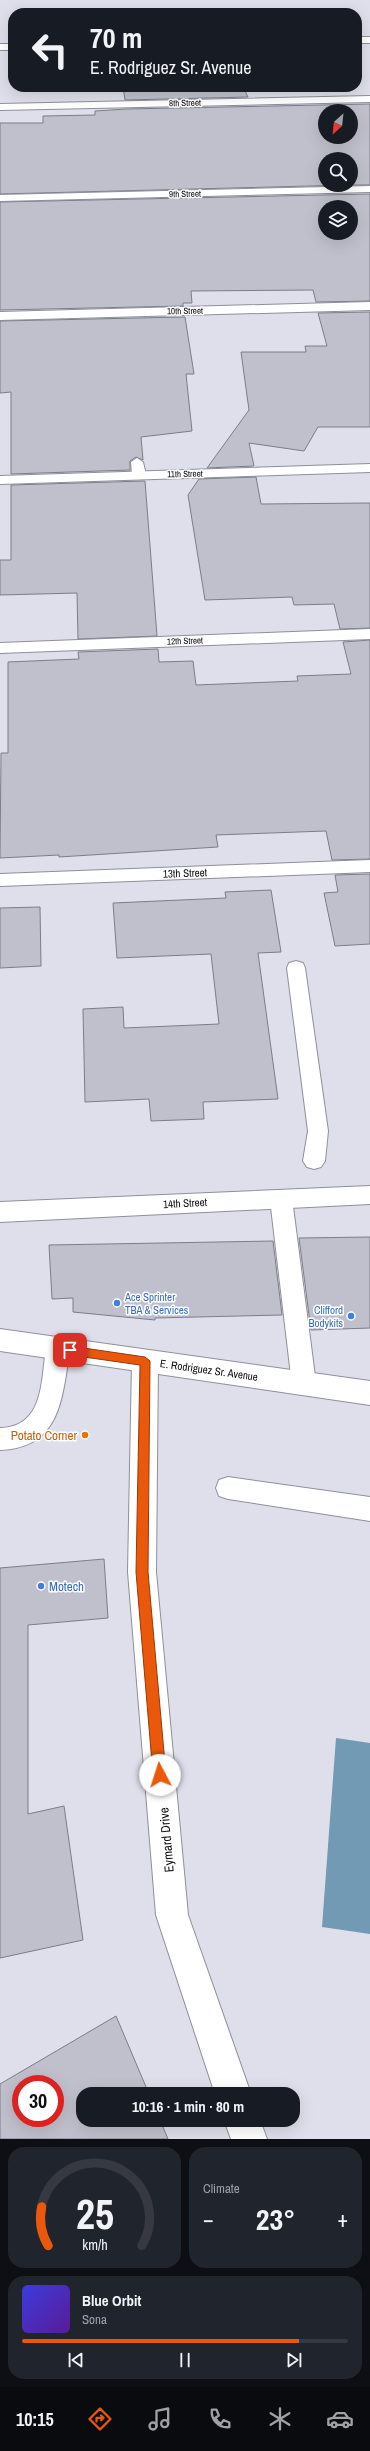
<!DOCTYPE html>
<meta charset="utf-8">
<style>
:root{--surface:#171b24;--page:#20242c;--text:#f1f3f6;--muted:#9ea1a6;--line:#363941;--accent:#ea580c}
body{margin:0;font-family:"Archivo Narrow",sans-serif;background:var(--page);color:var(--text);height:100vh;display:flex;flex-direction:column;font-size:15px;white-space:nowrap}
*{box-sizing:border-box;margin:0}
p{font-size:13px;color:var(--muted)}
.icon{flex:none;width:22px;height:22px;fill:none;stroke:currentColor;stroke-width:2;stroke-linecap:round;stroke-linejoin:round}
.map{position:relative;height:2139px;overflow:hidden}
.sheet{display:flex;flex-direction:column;gap:8px;padding:8px;background:#0d0f14;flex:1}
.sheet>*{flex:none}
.top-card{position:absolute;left:8px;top:8px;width:354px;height:84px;border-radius:16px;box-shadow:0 4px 16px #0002;background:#171b24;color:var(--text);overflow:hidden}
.needle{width:26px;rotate:207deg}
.buttons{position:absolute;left:318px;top:104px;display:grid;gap:8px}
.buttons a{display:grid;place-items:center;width:40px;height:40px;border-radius:50%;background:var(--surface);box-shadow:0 4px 16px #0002;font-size:20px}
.speed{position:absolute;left:12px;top:2075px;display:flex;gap:8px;font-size:20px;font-weight:700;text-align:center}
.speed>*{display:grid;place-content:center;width:52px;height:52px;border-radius:50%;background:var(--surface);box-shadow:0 4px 16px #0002;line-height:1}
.speed .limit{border:6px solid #d22;background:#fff;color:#111}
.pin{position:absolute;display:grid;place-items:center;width:34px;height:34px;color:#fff;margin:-17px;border-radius:8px;box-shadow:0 2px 6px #0006}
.me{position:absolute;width:44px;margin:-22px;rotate:355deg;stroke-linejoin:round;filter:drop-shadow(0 0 3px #0008)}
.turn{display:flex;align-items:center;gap:14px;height:84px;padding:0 16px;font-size:18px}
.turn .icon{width:52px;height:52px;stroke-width:2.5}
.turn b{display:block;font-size:28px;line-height:34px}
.big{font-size:30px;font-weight:700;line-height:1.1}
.sheet .card{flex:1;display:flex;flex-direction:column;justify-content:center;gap:6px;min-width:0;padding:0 14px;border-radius:16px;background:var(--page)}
.sheet .dial{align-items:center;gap:0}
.dial svg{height:104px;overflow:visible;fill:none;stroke:var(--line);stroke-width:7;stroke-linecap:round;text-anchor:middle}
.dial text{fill:var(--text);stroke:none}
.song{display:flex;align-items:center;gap:12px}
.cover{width:48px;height:48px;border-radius:6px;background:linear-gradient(135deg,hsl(240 70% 55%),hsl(270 70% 35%))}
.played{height:4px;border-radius:2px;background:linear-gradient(90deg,var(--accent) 85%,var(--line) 85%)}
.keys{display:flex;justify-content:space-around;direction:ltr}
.heat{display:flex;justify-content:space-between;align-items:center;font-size:22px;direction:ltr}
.sheet .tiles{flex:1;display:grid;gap:8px;grid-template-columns:1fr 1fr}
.card:last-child{grid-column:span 2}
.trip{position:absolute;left:76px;top:2087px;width:224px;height:40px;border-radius:16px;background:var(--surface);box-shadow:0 4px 16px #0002;font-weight:700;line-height:40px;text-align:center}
.dock{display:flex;height:64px;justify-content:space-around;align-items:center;background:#090b0e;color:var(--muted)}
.dock .icon{width:28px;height:28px}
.dock .selected{color:var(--accent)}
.dock b{font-size:18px;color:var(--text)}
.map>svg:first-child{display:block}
</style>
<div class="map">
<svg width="370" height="2139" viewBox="0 0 370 2139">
<rect width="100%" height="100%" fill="#dfdfeb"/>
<polygon fill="#729ab4" points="336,1738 370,1743 370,1934 322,1927"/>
<g fill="#c0c0cc" stroke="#7d7d88" fill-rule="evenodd">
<polygon points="123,87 243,87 248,97 125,100"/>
<path d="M370,104v81h-19v-26h-26v26h24l-349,9v-71h43v-7l52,-1v-4l31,-2zM325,111h26v26h-26z"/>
<path d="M370,194v107l-54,1 -3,-12 -122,1 1,12h-9v3l-183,4v-108zM325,207h26v26h-26z"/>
<polygon points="370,312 370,427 318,427 304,451 249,443 254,466 207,468 249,410 241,352 306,352 305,346 327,346 318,313"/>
<polygon points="185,317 194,374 186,374 192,431 141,437 143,460 136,457 130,461 130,470 11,474 11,392 0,393 0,321"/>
<polygon points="256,477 261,504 370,503 370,628 340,629 334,604 294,605 292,597 205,600 188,495 199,479"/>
<polygon points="145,481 157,636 78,639 77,593 0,595 0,560 11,560 11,485"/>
<polygon points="370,640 370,859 332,860 326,831 216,835 218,847 59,857 59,855 0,858 1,753 8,753 8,662 79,659 78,652 158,649 159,662 193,661 196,685 298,681 297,676 351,674 343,642"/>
<polygon points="370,874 370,944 335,946 324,893 338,892 335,875"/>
<polygon points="271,890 281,952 258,953 278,1099 203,1102 204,1119 151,1121 149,1099 85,1102 83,1009 123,1007 124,1028 219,1024 211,954 117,958 113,903 226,898 225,892"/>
<polygon points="40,907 41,966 0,968 0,908"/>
<polygon points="370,1237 370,1328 311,1330 299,1238"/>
<polygon points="273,1241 282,1315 155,1318 155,1320 73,1312 73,1298 52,1299 49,1245"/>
<polygon points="104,1559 108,1618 28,1625 28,1814 64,1806 83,1940 0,1958 0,1568"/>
<path d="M116,2016l33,78h-66v26h77l8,19h-168v-55zM21,2084h34v34h-34z"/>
</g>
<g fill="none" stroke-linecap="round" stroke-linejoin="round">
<defs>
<g id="lane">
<polygon points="137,458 143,462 146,475 139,479 132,475 131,462"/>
<polygon points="296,961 303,963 305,968 328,1131 325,1161 321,1167 314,1169 307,1167 303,1161 308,1131 287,968 289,963"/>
<polygon points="281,1190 289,1193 292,1199 316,1384 312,1391 304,1394 296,1391 292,1384 270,1199 273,1193"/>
<path d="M58,1339l8,3 4,7c-8,47 -8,99 -70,101v-22c44,-1 41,-47 46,-79l4,-7z"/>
<polygon points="228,1477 370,1497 370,1521 228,1499 219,1496 216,1488 219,1480"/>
</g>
<g id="street">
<rect x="357" y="37" width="13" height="6"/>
<rect x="0" y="44" width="13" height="6"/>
<polygon points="370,96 370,102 0,110 0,104"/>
<polygon points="370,186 370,192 0,201 0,195"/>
<polygon points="370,302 370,310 0,320 0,312"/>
<polygon points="370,464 370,472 0,484 0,476"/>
<polygon points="370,629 370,639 0,653 0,643"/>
<polygon points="370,860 370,872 0,886 0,874"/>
<polygon points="370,1186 370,1204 0,1222 0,1202"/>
<polygon points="145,1350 154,1353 158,1361 156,1572 188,1915 251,2094 215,2094 156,1915 128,1572 132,1361 136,1353"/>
<polygon points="224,2120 260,2120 267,2139 231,2139"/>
</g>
<polygon id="secondary" points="0,1329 370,1381 370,1405 0,1351"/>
</defs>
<use href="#lane" stroke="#8f8f9b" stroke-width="2"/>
<use href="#street" stroke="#8f8f9b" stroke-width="2"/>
<use href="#secondary" stroke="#8f8f9b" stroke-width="2"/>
<use href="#lane" fill="#fff" fill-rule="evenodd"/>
<use href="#street" fill="#fff" fill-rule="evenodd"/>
<use href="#secondary" fill="#fff" fill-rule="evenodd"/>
</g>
<polygon fill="#ea580c" stroke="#983908" points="70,1346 145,1357 150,1361 148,1572 166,1775 164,1779 160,1781 155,1779 153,1775 136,1572 140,1365 70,1355 64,1350"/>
<g fill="#3f7fe0" stroke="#fff" stroke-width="1.5">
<circle cx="117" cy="1303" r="4"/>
<circle cx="351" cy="1316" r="4"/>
<circle cx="41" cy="1586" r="4"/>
</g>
<circle fill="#e8710a" stroke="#fff" stroke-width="1.5" cx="85" cy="1435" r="4"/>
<g text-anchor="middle" stroke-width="3" stroke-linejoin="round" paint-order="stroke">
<g font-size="9" fill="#0e0e12" stroke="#fff">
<text transform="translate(185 103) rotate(-1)" y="3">8th Street</text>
<text transform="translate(185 194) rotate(-1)" y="3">9th Street</text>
<text transform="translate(185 311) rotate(-1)" y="3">10th Street</text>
<text transform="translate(185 474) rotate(-1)" y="3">11th Street</text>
<text transform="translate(185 641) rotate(-2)" y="3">12th Street</text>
</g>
<g font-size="11" fill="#0e0e12" stroke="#fff">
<text transform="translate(185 873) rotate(-2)" y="4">13th Street</text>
<text transform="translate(185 1203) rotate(-3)" y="4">14th Street</text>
<text transform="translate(209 1370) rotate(8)" y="4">E. Rodriguez Sr. Avenue</text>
</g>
<g font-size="11" fill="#366cbe" stroke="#fff" text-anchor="start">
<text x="125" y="1301">Ace Sprinter<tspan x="125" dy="13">TBA &amp; Services</tspan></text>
<text x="343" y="1314" text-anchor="end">Clifford<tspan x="343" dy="13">Bodykits</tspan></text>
</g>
<g font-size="13" fill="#c56008" stroke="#fff" text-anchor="end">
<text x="77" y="1440">Potato Corner</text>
</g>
<g font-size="13" fill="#366cbe" stroke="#fff" text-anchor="start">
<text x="49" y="1591">Motech</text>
</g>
<g font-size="13" fill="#0e0e12" stroke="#fff">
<text transform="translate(166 1840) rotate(-95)" y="5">Eymard Drive</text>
</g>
</g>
</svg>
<div class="buttons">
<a><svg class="needle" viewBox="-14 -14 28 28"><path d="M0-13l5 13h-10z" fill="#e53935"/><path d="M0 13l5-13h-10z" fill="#9ea1a6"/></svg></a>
<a><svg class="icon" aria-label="search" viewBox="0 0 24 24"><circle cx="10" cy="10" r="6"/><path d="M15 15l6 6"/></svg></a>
<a><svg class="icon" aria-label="layers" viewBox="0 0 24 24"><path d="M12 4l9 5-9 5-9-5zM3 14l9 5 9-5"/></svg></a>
</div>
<div class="speed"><div class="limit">30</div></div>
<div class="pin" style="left:70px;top:1350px;background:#d93025"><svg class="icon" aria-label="arrive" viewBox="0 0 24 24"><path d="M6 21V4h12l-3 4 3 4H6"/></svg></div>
<svg class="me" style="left:160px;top:1775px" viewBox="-20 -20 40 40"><circle r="19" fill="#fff"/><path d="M0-13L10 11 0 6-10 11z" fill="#ea580c"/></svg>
<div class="trip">10:16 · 1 min · 80 m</div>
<div class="top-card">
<div class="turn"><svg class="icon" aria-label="left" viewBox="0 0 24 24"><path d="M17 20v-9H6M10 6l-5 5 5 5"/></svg><div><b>70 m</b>E. Rodriguez Sr. Avenue</div></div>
</div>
</div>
<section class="sheet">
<div class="tiles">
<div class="card dial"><svg viewBox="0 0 100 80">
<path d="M14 69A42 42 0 1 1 86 69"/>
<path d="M14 69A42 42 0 0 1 9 39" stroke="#ea580c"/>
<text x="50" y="56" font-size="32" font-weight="700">25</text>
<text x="50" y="72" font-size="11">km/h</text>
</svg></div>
<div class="card"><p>Climate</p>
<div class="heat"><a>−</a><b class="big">23°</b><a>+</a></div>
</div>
<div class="card">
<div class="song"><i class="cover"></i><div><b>Blue Orbit</b><p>Sona</p></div></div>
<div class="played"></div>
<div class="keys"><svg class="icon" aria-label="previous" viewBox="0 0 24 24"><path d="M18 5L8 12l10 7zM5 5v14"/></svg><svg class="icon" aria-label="pause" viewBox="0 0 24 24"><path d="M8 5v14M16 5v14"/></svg><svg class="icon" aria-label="next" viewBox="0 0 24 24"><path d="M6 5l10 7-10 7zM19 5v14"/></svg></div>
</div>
</div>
</section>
<nav class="dock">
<b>10:15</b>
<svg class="icon selected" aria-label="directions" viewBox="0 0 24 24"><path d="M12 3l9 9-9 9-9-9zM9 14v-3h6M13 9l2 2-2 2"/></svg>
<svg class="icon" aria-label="music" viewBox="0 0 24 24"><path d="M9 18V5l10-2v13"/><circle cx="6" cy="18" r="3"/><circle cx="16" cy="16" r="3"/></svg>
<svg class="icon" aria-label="phone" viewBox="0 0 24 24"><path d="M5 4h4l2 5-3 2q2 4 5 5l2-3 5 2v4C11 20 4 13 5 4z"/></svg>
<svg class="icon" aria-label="climate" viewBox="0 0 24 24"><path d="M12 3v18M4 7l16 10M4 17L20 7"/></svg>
<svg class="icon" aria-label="car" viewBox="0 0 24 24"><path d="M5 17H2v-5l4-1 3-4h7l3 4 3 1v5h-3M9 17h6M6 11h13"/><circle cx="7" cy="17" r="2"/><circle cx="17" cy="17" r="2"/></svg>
</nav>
